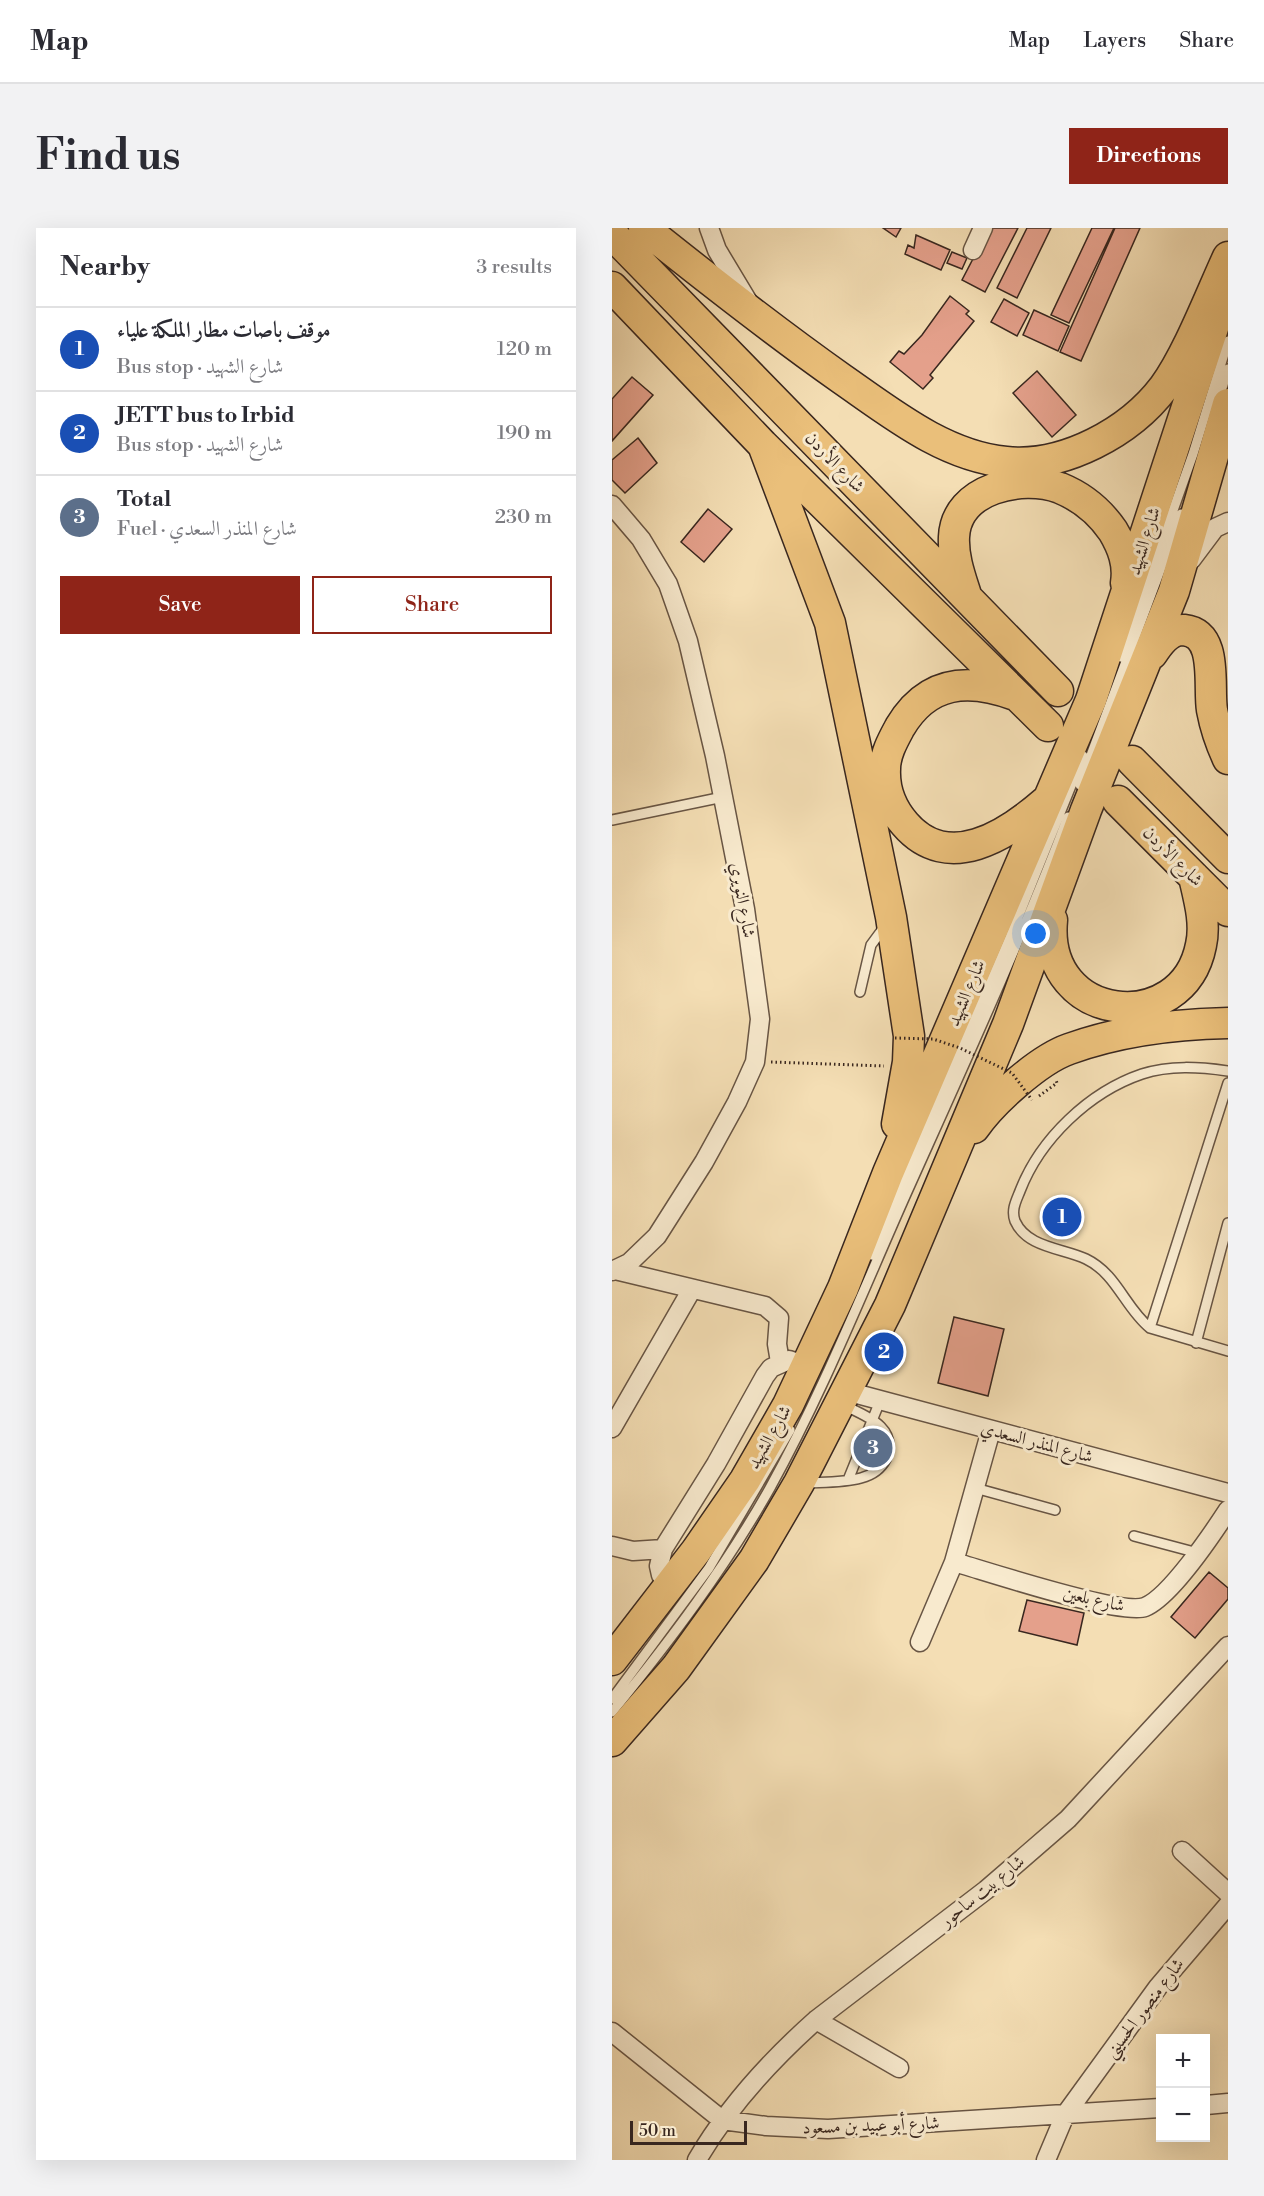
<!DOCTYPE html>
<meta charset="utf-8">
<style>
:root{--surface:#fff;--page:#f2f2f3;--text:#2b2b33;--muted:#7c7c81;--line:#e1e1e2;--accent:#8f2418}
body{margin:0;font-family:"Libre Bodoni",Amiri,serif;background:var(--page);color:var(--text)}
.controls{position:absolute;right:18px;bottom:18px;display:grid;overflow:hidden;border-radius:0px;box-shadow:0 6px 24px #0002}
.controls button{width:54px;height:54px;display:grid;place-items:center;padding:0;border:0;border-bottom:2px solid var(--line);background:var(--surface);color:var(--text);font:30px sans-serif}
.scale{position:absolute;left:18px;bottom:15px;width:117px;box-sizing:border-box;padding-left:6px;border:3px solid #39271f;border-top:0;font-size:16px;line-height:21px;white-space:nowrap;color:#39271f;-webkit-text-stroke:4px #f8eace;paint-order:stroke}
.you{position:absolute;left:424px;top:706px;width:21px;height:21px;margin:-15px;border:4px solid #fff;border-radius:50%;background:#1a73e8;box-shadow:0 0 0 9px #1a73e833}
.badge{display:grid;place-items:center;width:39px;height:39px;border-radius:50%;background:var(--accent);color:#fff;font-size:20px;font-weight:700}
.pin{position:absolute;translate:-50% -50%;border:3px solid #fff;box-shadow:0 2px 6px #0006}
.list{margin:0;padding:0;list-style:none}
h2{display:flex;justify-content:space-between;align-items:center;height:78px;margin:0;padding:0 24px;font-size:26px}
h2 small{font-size:20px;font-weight:400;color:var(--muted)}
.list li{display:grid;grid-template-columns:39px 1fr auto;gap:18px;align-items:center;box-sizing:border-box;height:84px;padding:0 24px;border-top:2px solid var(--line)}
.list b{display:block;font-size:22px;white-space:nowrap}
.list p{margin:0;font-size:20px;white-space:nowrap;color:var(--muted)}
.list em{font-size:20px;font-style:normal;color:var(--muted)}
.actions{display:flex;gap:12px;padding:18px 24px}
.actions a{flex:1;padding:14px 0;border:2px solid var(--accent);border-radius:0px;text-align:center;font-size:21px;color:var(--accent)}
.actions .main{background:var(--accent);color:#fff}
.map{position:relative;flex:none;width:616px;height:1932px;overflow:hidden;border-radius:0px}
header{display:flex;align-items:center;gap:36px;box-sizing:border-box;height:84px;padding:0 30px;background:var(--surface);border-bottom:2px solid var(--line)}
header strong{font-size:28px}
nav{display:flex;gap:33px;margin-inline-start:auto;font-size:21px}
.intro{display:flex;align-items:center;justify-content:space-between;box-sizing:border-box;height:144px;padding:0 36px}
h1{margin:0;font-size:42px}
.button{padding:15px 27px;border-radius:0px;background:var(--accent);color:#fff;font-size:21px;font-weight:700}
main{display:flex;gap:36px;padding:0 36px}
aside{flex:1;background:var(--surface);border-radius:0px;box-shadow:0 6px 24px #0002}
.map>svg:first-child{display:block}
.building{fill:#e4a08b;stroke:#39271f;stroke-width:1.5}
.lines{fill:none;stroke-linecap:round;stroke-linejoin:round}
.service-casing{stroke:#685544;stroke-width:12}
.minor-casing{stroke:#685544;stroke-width:21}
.trunk-casing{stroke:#39271f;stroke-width:33}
.path{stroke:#39271f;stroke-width:3;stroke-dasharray:1.5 3;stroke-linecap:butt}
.service{stroke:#f8eace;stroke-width:9}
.minor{stroke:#f8eace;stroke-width:18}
.trunk{stroke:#eabf7a;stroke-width:30}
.path-bridge{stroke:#39271f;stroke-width:3;stroke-dasharray:1.5 3;stroke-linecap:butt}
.labels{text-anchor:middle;stroke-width:6;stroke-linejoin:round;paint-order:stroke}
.street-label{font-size:18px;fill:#39271f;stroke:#f8eace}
</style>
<header>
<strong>Map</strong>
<nav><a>Map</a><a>Layers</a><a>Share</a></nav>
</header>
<div class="intro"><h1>Find us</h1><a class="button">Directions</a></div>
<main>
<aside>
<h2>Nearby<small>3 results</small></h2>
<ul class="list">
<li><span class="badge" style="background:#1a4fb4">1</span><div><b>موقف باصات مطار الملكة علياء</b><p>Bus stop · شارع الشهيد</p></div><em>120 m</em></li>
<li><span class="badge" style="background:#1a4fb4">2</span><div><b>JETT bus to Irbid</b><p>Bus stop · شارع الشهيد</p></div><em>190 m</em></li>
<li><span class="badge" style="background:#5c6f8a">3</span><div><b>Total</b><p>Fuel · شارع المنذر السعدي</p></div><em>230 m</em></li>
</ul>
<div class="actions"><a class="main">Save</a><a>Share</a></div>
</aside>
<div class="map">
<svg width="616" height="1932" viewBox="0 0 616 1932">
<rect width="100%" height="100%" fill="#f4deb4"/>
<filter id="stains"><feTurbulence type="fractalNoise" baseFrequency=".00333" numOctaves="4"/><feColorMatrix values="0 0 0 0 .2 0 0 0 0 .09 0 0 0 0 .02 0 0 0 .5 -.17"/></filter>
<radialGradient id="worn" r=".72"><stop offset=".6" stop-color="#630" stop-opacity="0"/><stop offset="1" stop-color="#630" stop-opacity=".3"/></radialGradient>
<path class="building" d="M271,0H289L284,9Z
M377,0H406L373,64L350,52Z
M415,0H439L405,70L385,60Z
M480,0H502L457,95L439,87Z
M503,0H528L469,133L448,124Z
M304,7L338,22L329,42L293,26L296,17L302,20Z
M340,24L355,30L350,41L335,35Z
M338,68L357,83L354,86L362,93L318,147L321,150L311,161L278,134L287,123L292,126L310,107Z
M392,71L417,85L405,108L379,94Z
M422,82L457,98L446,123L411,107Z
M425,143L464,187L440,209L401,165Z
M20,149L41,167L0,213V171Z
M26,210L45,235L13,265L0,252V232Z
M96,281L120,301L92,334L69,314Z
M342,1089L392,1101L376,1168L326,1155Z
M264,1204L274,1212L258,1236L247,1228Z
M597,1344L616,1360V1371L583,1410L559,1389Z
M415,1372L472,1385L465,1417L407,1403Z"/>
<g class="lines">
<g class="service-casing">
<path id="service" d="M606,173L616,141
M509,429L581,226L616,113
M468,557L569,286
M0,592L111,569
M248,764L259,717L273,698
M616,843C587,839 558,837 530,846C477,864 428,911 408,963C404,973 399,982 403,993C415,1020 451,1020 474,1031C505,1046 513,1080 538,1100L616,1123
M260,1027L398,709L471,528
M538,1100L616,855
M584,1115L616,995
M236,1252L268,1173
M193,1255C211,1254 231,1255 249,1250C260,1247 269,1241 274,1231C287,1199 254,1188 231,1177
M363,1260L443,1282
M522,1308L586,1325
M0,1471L97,1340L178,1202
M0,1484C58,1413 113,1340 158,1260C210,1166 250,1065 294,966C350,841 407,717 456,589"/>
</g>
<g class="minor-casing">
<path id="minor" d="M97,0L105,22L135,72
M361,22L371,0
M0,277L29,311L56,356L76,413L103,528L133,681L148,791L143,834L125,874L92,934L45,1008L17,1035L0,1043
M579,332L603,300L616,294
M3,1042L153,1078L167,1090L165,1116L168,1134
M234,1163L616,1265
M0,1200L80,1061
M0,1318L21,1323L51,1321
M342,1334C374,1343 509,1388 533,1379C558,1369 601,1305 616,1282
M58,1357L49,1347L47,1338L51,1321L104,1236L153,1148L159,1140L177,1132L195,1138
M308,1414L342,1334L379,1202
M570,1623L616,1665
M204,1792L287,1840
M0,1804L110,1892L154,1898L216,1901L548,1880
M594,1877L616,1875
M85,1932C116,1879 158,1833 204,1792L374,1662L456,1591L616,1418
M434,1932L453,1887L546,1759L616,1677"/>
</g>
<g class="trunk-casing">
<path id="trunk" d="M32,0C97,52 162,103 230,151C279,185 332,228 394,234C452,240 518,204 552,159C576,126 598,68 616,29
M0,6L446,463
M0,59L151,217L436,498
M151,217L218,395L279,689L297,808L296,834L285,896
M354,367C348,348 341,329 342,309C344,260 410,246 448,260C470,269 488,284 501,303C511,320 517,336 514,355
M540,426C547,415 557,401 572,402C607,406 596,457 600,482C603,498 609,516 616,531
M403,467C357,450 316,452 288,499C281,512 273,526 273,541C272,562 280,581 293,596C336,646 395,607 433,574
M520,533L616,630
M506,573L616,683
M440,692C430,796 571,810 589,717C594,695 587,671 582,649
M362,900C380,874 426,832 457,821C507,803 563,796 616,795
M0,1432L84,1323L133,1252L176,1177L231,1060L276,945L479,472L616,54
M0,1513L64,1440L142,1332L187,1255L278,1077L396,796L474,582L562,363L616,176"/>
</g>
<path class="path" d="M159,834L272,838
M427,868L445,855L444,852"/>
<use href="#service" class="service"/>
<use href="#minor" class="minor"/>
<use href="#trunk" class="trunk"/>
<path class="path-bridge" d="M283,810L321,811L348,820L400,845L420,872"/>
</g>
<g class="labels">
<g class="street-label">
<text transform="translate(223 234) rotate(46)" y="6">شارع الأردن</text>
<text transform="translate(532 313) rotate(-72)" y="6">شارع الشهيد</text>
<text transform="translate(561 628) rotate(45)" y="6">شارع الأردن</text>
<text transform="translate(131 672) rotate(80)" y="6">شارع النويري</text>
<text transform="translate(354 765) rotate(-67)" y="6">شارع الشهيد</text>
<text transform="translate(157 1209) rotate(-60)" y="6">شارع الشهيد</text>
<text transform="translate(425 1214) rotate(15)" y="6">شارع المنذر السعدي</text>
<text transform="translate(482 1371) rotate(13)" y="6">شارع بلعين</text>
<text transform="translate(370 1663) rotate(-39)" y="6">شارع بيت ساحور</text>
<text transform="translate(532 1780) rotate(-53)" y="6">شارع منصور الحسيني</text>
<text transform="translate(259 1897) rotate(-2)" y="6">شارع أبو عبيد بن مسعود</text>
</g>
</g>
<rect width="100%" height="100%" filter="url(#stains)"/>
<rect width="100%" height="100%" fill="url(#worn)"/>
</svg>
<div class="controls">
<button>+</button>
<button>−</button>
</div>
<div class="scale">50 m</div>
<div class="you"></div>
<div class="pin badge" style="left:450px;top:989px;background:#1a4fb4">1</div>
<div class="pin badge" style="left:272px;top:1124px;background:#1a4fb4">2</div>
<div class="pin badge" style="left:261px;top:1220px;background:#5c6f8a">3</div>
</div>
</main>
